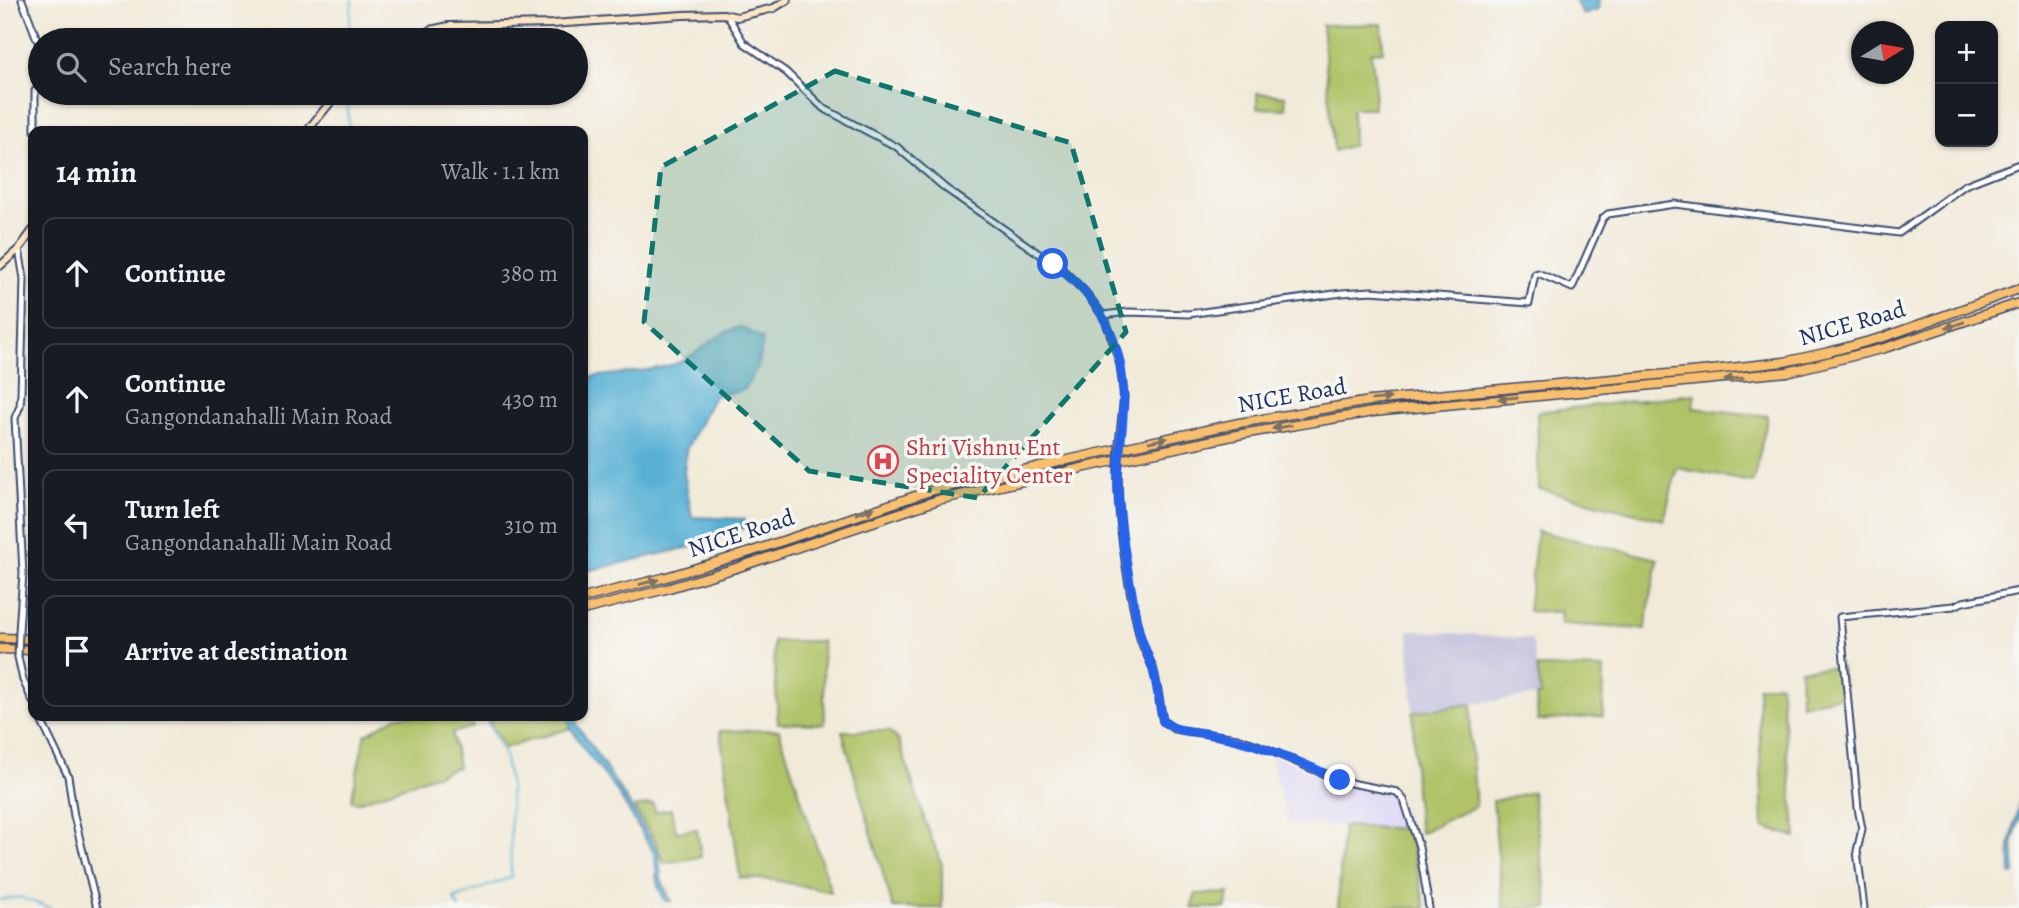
<!DOCTYPE html>
<meta charset="utf-8">
<style>
:root{--surface:#171b24;--page:#242831;--text:#f1f3f6;--muted:#9ea1a6;--line:#363941}
body{margin:0;font-family:Alegreya,serif;background:var(--page);color:var(--text)}
.controls{position:absolute;right:21px;top:21px;display:grid;overflow:hidden;border-radius:14px;box-shadow:0 2px 5px #0004}
.controls button{width:63px;height:63px;display:grid;place-items:center;padding:0;border:0;border-bottom:2px solid var(--line);background:var(--surface);color:var(--text);font:35px sans-serif}
.compass{position:absolute;left:1851px;top:21px;width:63px;height:63px;border-radius:50%;background:var(--surface);box-shadow:0 2px 5px #0004;rotate:79deg}
.stop{position:absolute;width:21px;height:21px;margin:-16px;border:5px solid #2563eb;border-radius:50%;background:#fff}
.stop.end{background:#2563eb;border-color:#fff;box-shadow:0 2px 7px #0008}
.list{margin:0;padding:0;list-style:none}
h2{display:flex;justify-content:space-between;align-items:center;height:91px;margin:0;padding:0 28px;font-size:30px}
h2 small{font-size:23px;font-weight:400;color:var(--muted)}
.list li{display:grid;grid-template-columns:46px 1fr auto;gap:21px;align-items:center;box-sizing:border-box;height:112px;margin:0 14px 14px;padding:0 14px;border:2px solid var(--line);border-radius:14px}
.list b{display:block;font-size:26px;white-space:nowrap}
.list p{margin:0;font-size:23px;white-space:nowrap;color:var(--muted)}
.list em{font-size:23px;font-style:normal;color:var(--muted)}
.icon{flex:none;width:38px;height:38px;fill:none;stroke:currentColor;stroke-width:2;stroke-linecap:round;stroke-linejoin:round}
.map{position:relative;flex:none;width:2019px;height:908px;overflow:hidden}
.search{position:absolute;background:var(--surface);box-shadow:0 2px 5px #0004;left:28px;top:28px;width:560px;height:77px;display:flex;align-items:center;gap:18px;box-sizing:border-box;padding:0 24px;border-radius:38px;color:var(--muted);font-size:26px}
.panel{position:absolute;background:var(--surface);box-shadow:0 2px 5px #0004;left:28px;top:126px;width:560px;height:595px;border-radius:14px}
.map>svg:first-child{display:block}
.built{fill:#ddd5f6}
.industrial{fill:#c2c1dc}
.green{fill:#b0c367;stroke:#667962;stroke-width:2}
.water{fill:#58b1d5;stroke:#3a709a;stroke-width:2}
.lines{fill:none;stroke-linecap:round;stroke-linejoin:round}
.stream{stroke:#58b1d5;stroke-width:2}
.tertiary-casing{stroke:#3b4b70;stroke-width:9}
.secondary-casing{stroke:#3b4b70;stroke-width:10}
.motorway-casing{stroke:#3b4b70;stroke-width:11}
.tertiary{stroke:#fff;stroke-width:5}
.secondary{stroke:#fde5c4;stroke-width:6}
.motorway{stroke:#f9bf6c;stroke-width:8}
.tertiary-bridge-casing{stroke:#3b4b70;stroke-width:9;stroke-linecap:butt}
.tertiary-bridge{stroke:#fff;stroke-width:5}
.oneway{fill:#7f7064}
.route{stroke:#2563eb;stroke-width:9}
.marked{fill:#0f766e;fill-opacity:0.2;stroke:#0f766e;stroke-width:5;stroke-dasharray:14 9;stroke-linejoin:round}
.labels{text-anchor:middle;stroke-width:7;stroke-linejoin:round;paint-order:stroke}
.street-label{font-size:24px;fill:#1b2f5e;stroke:#f6f6f2}
.health-label{font-size:24px;fill:#be3a42;stroke:#f6f6f2;text-anchor:start}
</style>
<div class="map">
<svg width="2019" height="908" viewBox="0 0 2019 908">
<rect width="100%" height="100%" fill="#f6f6f2"/>
<filter id="ink" filterUnits="userSpaceOnUse"><feTurbulence type="fractalNoise" baseFrequency=".0143" numOctaves="2"/><feDisplacementMap in="SourceGraphic" scale="14" xChannelSelector="R" yChannelSelector="G"/><feConvolveMatrix kernelMatrix="1 2 1 2 8 2 1 2 1" color-interpolation-filters="sRGB"/></filter>
<filter id="wash" filterUnits="userSpaceOnUse"><feTurbulence type="fractalNoise" baseFrequency=".00686" numOctaves="4" result="noise"/><feDisplacementMap in="SourceGraphic" scale="28" xChannelSelector="R" yChannelSelector="G"/><feGaussianBlur stdDeviation="1.57" result="paint"/><feColorMatrix in="noise" values="0 0 0 0 0 0 0 0 0 0 0 0 0 0 0 0 0 1.4 0 .05"/><feComposite in="paint" operator="in"/></filter>
<g filter="url(#wash)">
<rect width="100%" height="100%" fill="#f1ead8"/>
<path class="built" d="M1270,754L1342,786L1392,794L1398,799L1409,829L1288,823Z"/>
<path class="industrial" d="M1408,630L1532,639L1541,695L1413,712Z"/>
<path class="green" d="M1382,24L1383,51L1371,52L1375,82L1374,108H1352L1353,145L1334,151L1322,25Z
M1257,93L1285,96L1286,109L1257,108Z
M1695,394L1693,408L1768,416L1753,482L1677,468L1664,520L1539,489L1537,412Z
M1537,531L1658,559L1645,629L1560,624L1561,612L1528,611Z
M773,641H822L825,724L778,723Z
M1537,667L1604,669L1603,716L1538,721L1536,696L1541,695Z
M1841,667L1844,696L1801,704L1800,669Z
M1780,684L1796,837L1763,827L1758,687Z
M1472,704L1470,736L1476,806L1420,833L1415,793L1413,712Z
M397,716H467L473,727L452,733L458,767L358,802L351,801L365,735Z
M487,716H567L571,728L504,748Z
M779,730L831,892L774,880L740,878L720,731Z
M842,731H889L899,741L925,821L942,865V908H893Z
M1532,792L1548,908H1503L1493,801Z
M653,804L655,812L671,809L676,832L697,829L701,857L664,863L655,841L634,807Z
M1343,826L1409,829L1425,908H1338Z
M1229,893L1225,908H1191L1196,894Z"/>
<path class="water" d="M1575,0H1600L1598,10L1583,15Z
M741,327L763,339L759,365L744,390L714,396L686,450L684,473L692,517L744,519L745,527L699,545L583,572V378C610,374 649,372 675,364C699,355 715,332 741,327Z
M567,716H574L578,726L623,794L659,853L661,879L671,901H665L657,883L655,855L616,790L586,752L571,728Z
M2019,801V819L2013,841L2015,874H2011L2010,846Z"/>
<g class="lines">
<path class="stream" d="M348,40L352,0
M347,93L349,131
M0,900L19,897L51,908
M459,908L454,899L511,877L510,786L504,754L484,716"/>
</g>
</g>
<g filter="url(#ink)">
<g class="lines">
<g class="tertiary-casing">
<path id="tertiary" d="M22,0L40,47
M727,15L744,43L786,72L823,108L897,147L945,188L1064,271L1085,292L1105,318L1120,364L1124,396L1119,444
M35,131V91L40,86
M19,249L24,279L21,394L20,406L15,418L23,573L19,632
M1103,315L1129,312L1188,314L1342,293L1371,291L1529,303L1535,274L1538,273L1572,288L1603,218L1608,214L1675,204L1899,233L1965,185L2019,164
M1118,468C1117,521 1128,586 1140,638C1143,649 1149,658 1153,668C1158,685 1159,703 1163,721L1174,729L1237,738L1260,746L1340,781L1397,792L1404,800L1419,847L1429,908
M18,657L23,680L33,702
M39,716L68,776L74,816L97,908
M1864,908L1857,851L1862,829L1858,808L1840,617L1954,606L1963,602L2019,591"/>
</g>
<g class="secondary-casing">
<path id="secondary" d="M419,40L430,30L449,26L552,24L683,15L724,14L737,17L774,8L787,0
M307,131L338,93
M0,266L19,249L33,230"/>
</g>
<g class="motorway-casing">
<path id="motorway" d="M583,598L663,578L750,552L933,490L1099,453L1239,423L1370,401L1712,370L1784,362L1829,352L1884,337L2019,289
M583,610L666,589L736,568L938,500L1100,464L1242,434L1373,412L1787,372L1885,348L2019,303
M0,638L33,639
M0,649L33,650"/>
</g>
<use href="#tertiary" class="tertiary"/>
<use href="#secondary" class="secondary"/>
<use href="#motorway" class="motorway"/>
<g class="tertiary-bridge-casing">
<path id="tertiary-bridge" d="M1118,468L1119,444
M18,657L19,632"/>
</g>
<use href="#tertiary-bridge" class="tertiary-bridge"/>
</g>
<defs><path id="oneway-solid" d="M-6-.8H1V-3.2L6.5 0L1 3.2V.8H-6Z" transform="scale(1.75)"/></defs>
<g class="oneway">
<use href="#oneway-solid" transform="translate(1955 325) rotate(161)"/>
<use href="#oneway-solid" transform="translate(1734 379) rotate(174)"/>
<use href="#oneway-solid" transform="translate(1508 398) rotate(175)"/>
<use href="#oneway-solid" transform="translate(1381 399) rotate(-6)"/>
<use href="#oneway-solid" transform="translate(1282 427) rotate(170)"/>
<use href="#oneway-solid" transform="translate(1158 440) rotate(-12)"/>
<use href="#oneway-solid" transform="translate(865 511) rotate(-19)"/>
<use href="#oneway-solid" transform="translate(649 582) rotate(-15)"/>
</g>
</g>
<g class="lines" filter="url(#ink)">
<path class="route" d="M1053,264C1105,300 1127,352 1123,415C1122,440 1117,464 1118,489C1120,535 1130,581 1138,626C1141,642 1149,655 1153,670C1158,687 1159,704 1163,721C1175,732 1192,731 1208,734C1256,741 1297,761 1340,780"/>
</g>
<path class="marked" d="M835,71L1071,143L1126,332L978,498L809,471L644,322L661,167Z"/>
<defs>
<g id="hospital-ring" transform="scale(1.575)"><circle r="9.5" fill="#f6f6f2" stroke="#e0444e" stroke-width="1.5"/><path d="M-5-5h3v3.5h4V-5h3V5h-3V1.5h-4V5h-3Z" fill="#e0444e"/></g>
</defs>
<g fill-rule="evenodd">
<use href="#hospital-ring" x="883" y="461"/>
</g>
<g class="labels">
<g class="street-label">
<text transform="translate(1852 323) rotate(-16)" y="8">NICE Road</text>
<text transform="translate(1292 395) rotate(-10)" y="8">NICE Road</text>
<text transform="translate(741 533) rotate(-18)" y="8">NICE Road</text>
</g>
<g class="health-label">
<text x="906" y="455">Shri Vishnu Ent<tspan x="906" dy="28">Speciality Center</tspan></text>
</g>
</g>
</svg>
<div class="controls">
<button>+</button>
<button>−</button>
</div>
<svg class="compass" viewBox="-18 -18 36 36"><path d="M0-13l5 13h-10z" fill="#e53935"/><path d="M0 13l5-13h-10z" fill="#9ea1a6"/></svg>
<div class="stop" style="left:1053px;top:264px"></div>
<div class="stop end" style="left:1340px;top:780px"></div>
<div class="search"><svg class="icon" aria-label="search" viewBox="0 0 24 24"><circle cx="10" cy="10" r="6"/><path d="M15 15l6 6"/></svg>Search here</div>
<section class="panel">
<h2>14 min<small>Walk · 1.1 km</small></h2>
<ul class="list">
<li><svg class="icon" aria-label="ahead" viewBox="0 0 24 24"><path d="M12 20V5M6 11l6-6 6 6"/></svg><div><b>Continue</b></div><em>380 m</em></li>
<li><svg class="icon" aria-label="ahead" viewBox="0 0 24 24"><path d="M12 20V5M6 11l6-6 6 6"/></svg><div><b>Continue</b><p>Gangondanahalli Main Road</p></div><em>430 m</em></li>
<li><svg class="icon" aria-label="left" viewBox="0 0 24 24"><path d="M17 20v-9H6M10 6l-5 5 5 5"/></svg><div><b>Turn left</b><p>Gangondanahalli Main Road</p></div><em>310 m</em></li>
<li><svg class="icon" aria-label="arrive" viewBox="0 0 24 24"><path d="M6 21V4h12l-3 4 3 4H6"/></svg><div><b>Arrive at destination</b></div></li>
</ul>
</section>
</div>
